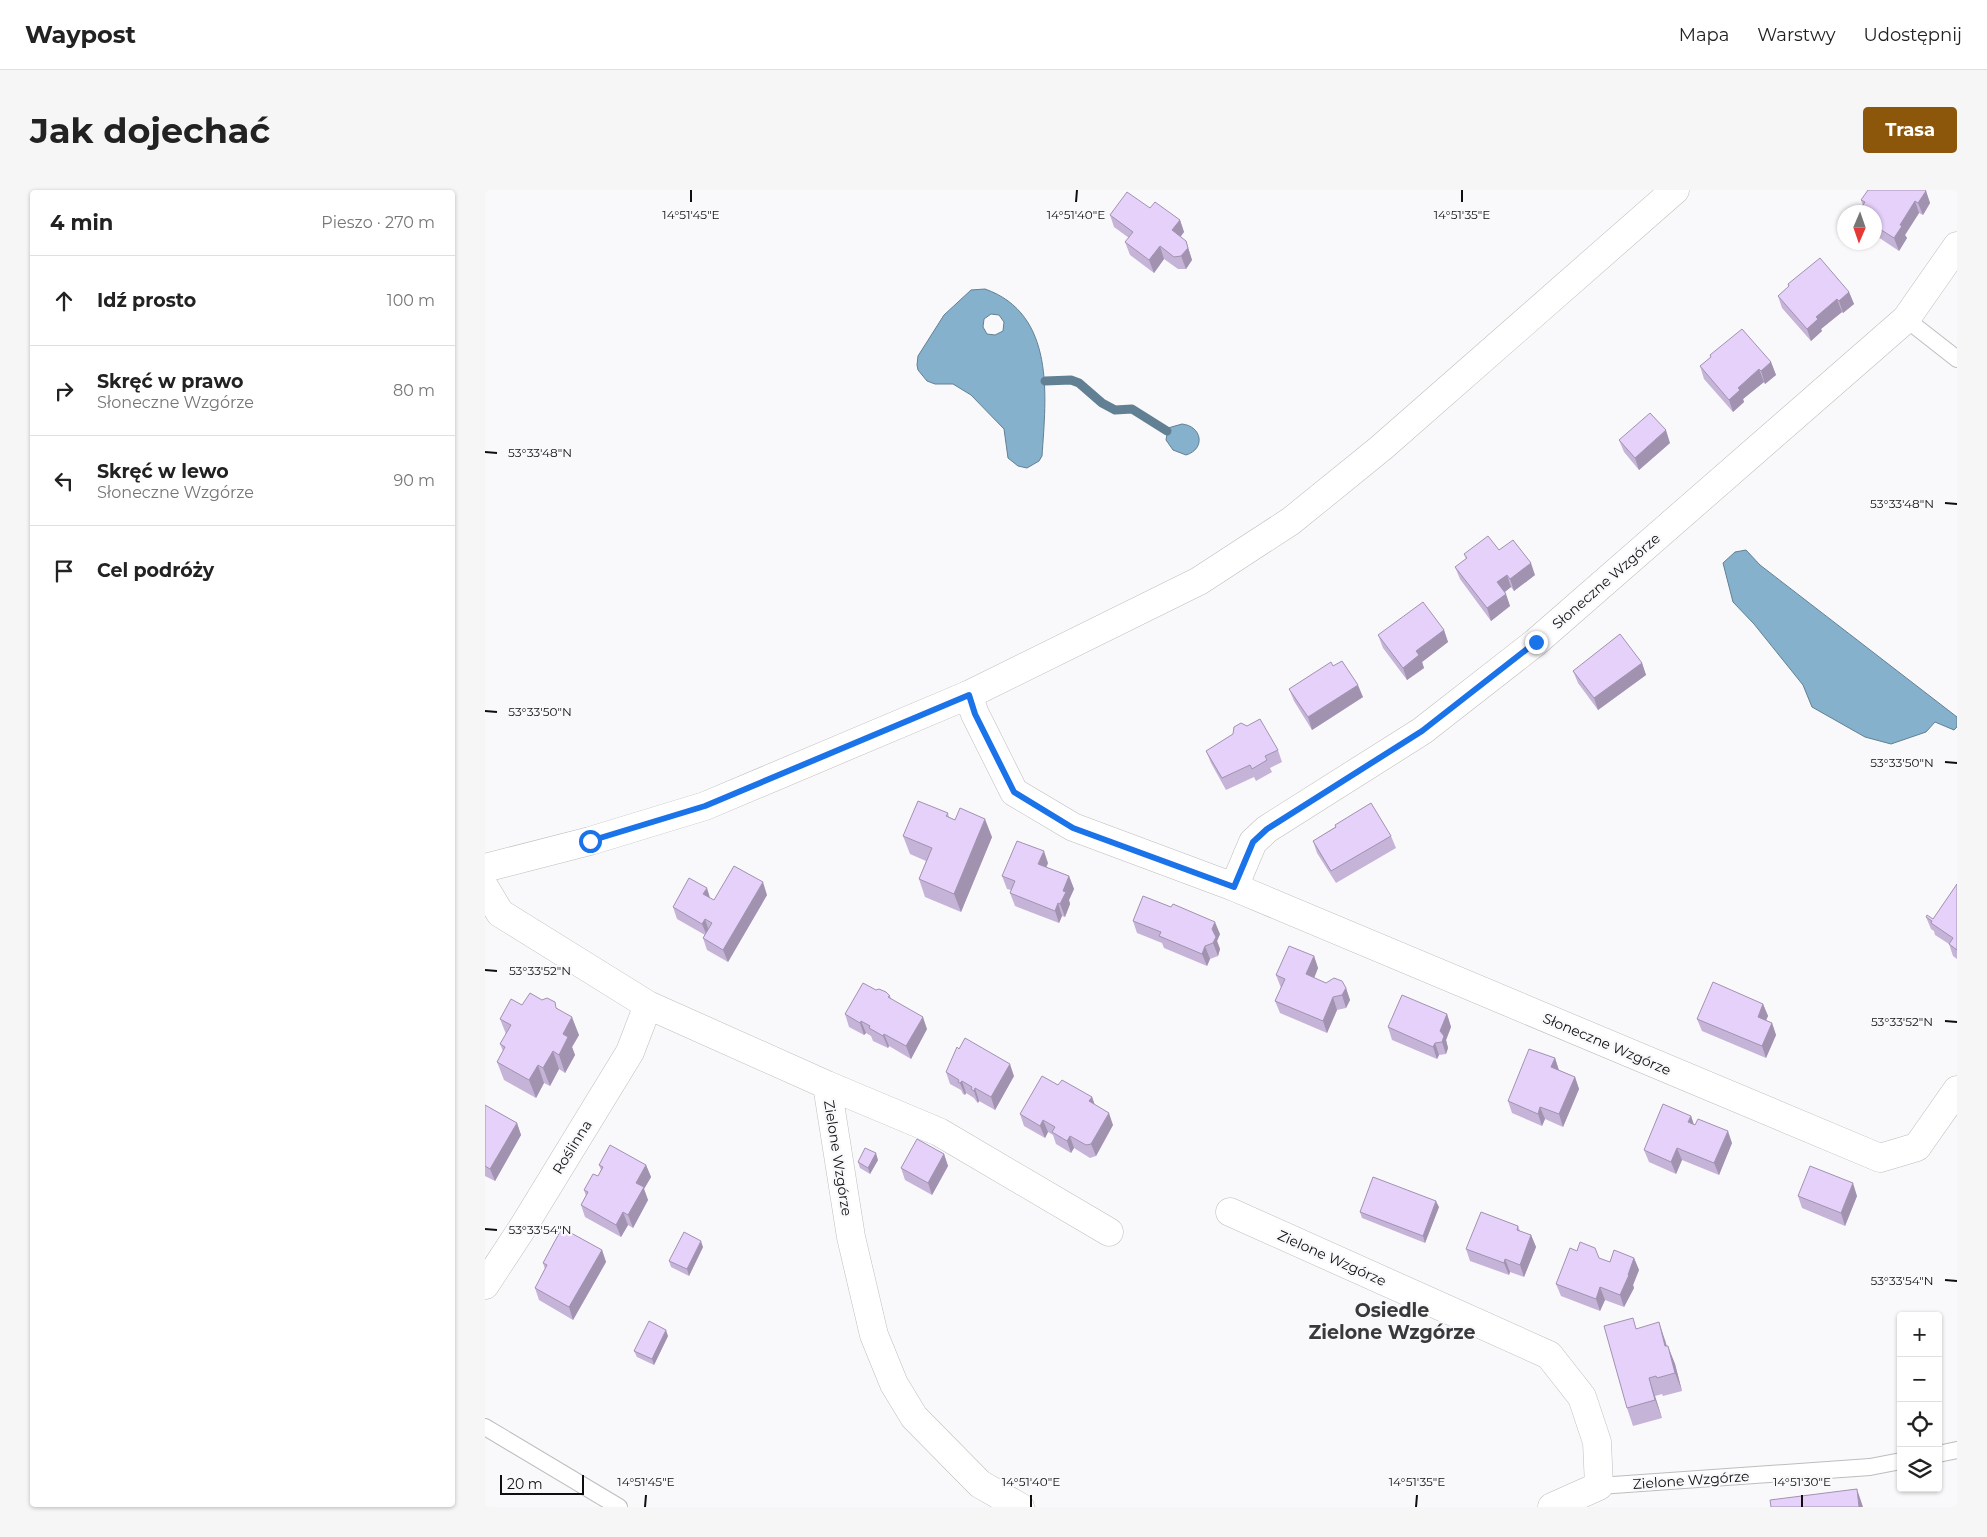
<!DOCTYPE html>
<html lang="pl">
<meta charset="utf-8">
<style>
:root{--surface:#fff;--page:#f6f6f6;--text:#222;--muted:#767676;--line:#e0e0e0;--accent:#8d570b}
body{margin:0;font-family:Montserrat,sans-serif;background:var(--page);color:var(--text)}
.controls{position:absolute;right:15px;bottom:15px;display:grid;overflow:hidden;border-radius:5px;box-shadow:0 1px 4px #0004}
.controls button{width:45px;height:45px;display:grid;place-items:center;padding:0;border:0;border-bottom:1px solid var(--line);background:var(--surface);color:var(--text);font:25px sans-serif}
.compass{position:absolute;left:1352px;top:15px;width:45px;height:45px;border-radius:50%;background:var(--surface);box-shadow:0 1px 4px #0004;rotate:182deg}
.scale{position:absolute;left:15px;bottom:12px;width:84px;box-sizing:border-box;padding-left:5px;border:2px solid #0f0f10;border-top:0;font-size:14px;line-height:18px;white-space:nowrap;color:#0f0f10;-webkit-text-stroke:4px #f9f9fb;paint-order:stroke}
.stop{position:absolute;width:15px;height:15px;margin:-11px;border:4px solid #1a73e8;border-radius:50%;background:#fff}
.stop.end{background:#1a73e8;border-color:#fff;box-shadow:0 1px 5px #0008}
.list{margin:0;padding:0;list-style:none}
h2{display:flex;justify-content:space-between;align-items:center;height:65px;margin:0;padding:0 20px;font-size:21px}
h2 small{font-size:16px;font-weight:400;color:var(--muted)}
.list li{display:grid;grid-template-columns:32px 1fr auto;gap:15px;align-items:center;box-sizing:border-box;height:90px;padding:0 20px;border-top:1px solid var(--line)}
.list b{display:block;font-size:19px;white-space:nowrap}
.list p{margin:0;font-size:16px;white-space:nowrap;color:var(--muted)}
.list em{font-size:16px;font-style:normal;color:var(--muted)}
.icon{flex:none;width:28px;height:28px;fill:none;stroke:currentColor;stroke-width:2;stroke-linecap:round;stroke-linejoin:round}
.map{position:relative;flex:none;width:1472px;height:1317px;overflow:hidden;border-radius:5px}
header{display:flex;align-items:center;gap:30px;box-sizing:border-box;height:70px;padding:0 25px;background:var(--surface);border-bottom:1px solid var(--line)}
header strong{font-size:24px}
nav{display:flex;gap:28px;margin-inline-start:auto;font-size:18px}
.intro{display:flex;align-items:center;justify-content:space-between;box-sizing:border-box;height:120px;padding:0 30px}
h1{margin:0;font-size:35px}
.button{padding:12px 22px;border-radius:5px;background:var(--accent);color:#fff;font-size:18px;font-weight:700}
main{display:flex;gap:30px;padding:0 30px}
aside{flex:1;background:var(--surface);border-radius:5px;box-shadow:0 1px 4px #0004}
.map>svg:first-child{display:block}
.water{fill:#85b1cc;stroke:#628094;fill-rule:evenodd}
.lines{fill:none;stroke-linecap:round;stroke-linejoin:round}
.stream{stroke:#628094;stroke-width:9}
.lane-casing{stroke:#bdbdbe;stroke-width:18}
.street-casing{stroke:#bdbdbe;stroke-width:29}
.secondary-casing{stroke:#bdbdbe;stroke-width:29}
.lane{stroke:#fff;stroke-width:16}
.street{stroke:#fff;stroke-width:28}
.secondary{stroke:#fff;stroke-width:28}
.wall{fill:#c6b4d8}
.shaded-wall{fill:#a192b0}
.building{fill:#e6d1fb;stroke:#a192b0}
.route{stroke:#1a73e8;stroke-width:6}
.ticks{fill:none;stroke:#0f0f10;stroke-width:2}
.labels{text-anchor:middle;stroke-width:4.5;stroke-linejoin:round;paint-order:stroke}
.street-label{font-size:14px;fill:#0f0f10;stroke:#f9f9fb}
.district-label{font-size:19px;font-weight:bold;fill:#39393a;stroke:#f9f9fb}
.ticks-label{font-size:12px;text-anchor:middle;fill:#0f0f10;stroke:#f9f9fb;stroke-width:4.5;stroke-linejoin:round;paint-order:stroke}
</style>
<header>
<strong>Waypost</strong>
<nav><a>Mapa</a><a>Warstwy</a><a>Udostępnij</a></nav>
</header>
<div class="intro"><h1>Jak dojechać</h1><a class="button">Trasa</a></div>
<main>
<aside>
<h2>4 min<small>Pieszo · 270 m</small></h2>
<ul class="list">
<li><svg class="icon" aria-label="ahead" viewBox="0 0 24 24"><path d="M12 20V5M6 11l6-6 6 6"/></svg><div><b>Idź prosto</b></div><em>100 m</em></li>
<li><svg class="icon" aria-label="right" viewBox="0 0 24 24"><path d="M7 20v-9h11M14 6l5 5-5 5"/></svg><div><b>Skręć w prawo</b><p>Słoneczne Wzgórze</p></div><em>80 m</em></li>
<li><svg class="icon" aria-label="left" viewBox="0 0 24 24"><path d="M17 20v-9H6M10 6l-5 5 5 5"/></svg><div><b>Skręć w lewo</b><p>Słoneczne Wzgórze</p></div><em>90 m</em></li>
<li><svg class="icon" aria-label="arrive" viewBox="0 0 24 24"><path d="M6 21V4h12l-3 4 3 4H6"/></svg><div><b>Cel podróży</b></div></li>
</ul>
</aside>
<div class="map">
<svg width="1472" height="1317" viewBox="0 0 1472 1317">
<rect width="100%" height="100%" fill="#f9f9fb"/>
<path class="water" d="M500,99C571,124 561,207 557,266L554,271L542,278L533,276L523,268L519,239L486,205L468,194H450L442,191L433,180L432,175L433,166L459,125L486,100ZM506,124L514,125L519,132L518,141L510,145L502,144L498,137L499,129Z
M697,234C717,236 721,259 701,265L688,260L681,250L683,238Z
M1261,360L1275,375L1472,527V537L1469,540L1450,532L1441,542L1406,554L1380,547L1327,517L1318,495L1269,434L1248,412L1238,373L1250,362Z"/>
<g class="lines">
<path class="stream" d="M560,191L586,190L594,193L617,213L630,220L647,219L682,241"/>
<g class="lane-casing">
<path id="lane" d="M1421,129L1472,169
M0,1237L134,1317
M1453,1264L1472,1260
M1114,1296L1385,1277L1416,1271"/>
</g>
<g class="street-casing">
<path id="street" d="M483,505L490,524L529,602L588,637L749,697L1395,968L1432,957L1472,900
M749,697L768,652L782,639L937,541L1051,452L1421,129L1472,56
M0,698L15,723L163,815L342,895L454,942L624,1042
M342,895L366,1047L389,1145L409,1194L429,1227L495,1294L535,1317
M745,1022L1064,1165L1097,1207L1112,1252L1114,1296L1067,1317
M0,1095L38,1037L145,862L163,815"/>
</g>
<g class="secondary-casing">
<path id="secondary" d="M0,678L105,651L220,616L483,505L714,391L806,331L896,258L1190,0"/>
</g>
<use href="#lane" class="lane"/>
<use href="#street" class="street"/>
<use href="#secondary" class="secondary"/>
</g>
<path class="wall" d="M1441,1L1445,13L1438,25L1434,23L1420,45L1422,48L1414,61L1390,45V22L1378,15L1376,10Z
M665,18L695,30L699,42L695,47L701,51L707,70L701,79H693L679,69L669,83L645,65L640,52L644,48L629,37L625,25Z
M1303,94L1364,102L1369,114L1358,123L1357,122L1336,139L1337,141L1326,151L1297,118L1293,106L1304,97Z
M1225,165L1286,172L1291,185L1280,194L1279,192L1258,209L1259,212L1248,222L1219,189L1215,176L1226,167Z
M1134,250L1185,253L1154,280L1139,262Z
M1014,360L1050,385L1029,401L1026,397L1020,402L1025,416L1006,431L975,389L970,377L981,369L979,364Z
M959,440L963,452L937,472L939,478L922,490L898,458L893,445Z
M1157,473L1161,485L1113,520L1093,493L1088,481Z
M848,476L878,507L827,540L809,511L804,499Z
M762,536L793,560L797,572L785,578L787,582L771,591L769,587L741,600L726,573L721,561Z
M463,623L464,627L507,647L476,722L440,707L434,689L441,671L425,664L418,646Z
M850,635L906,646L911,658L851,693L832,663L828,651L850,637Z
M563,673L561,677L584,686L589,699L584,710L585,714L580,727L577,726L574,733L530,716L525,703L526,700L522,699L517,686Z
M1472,694V769L1468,766L1464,754L1450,745L1449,741L1446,739L1441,727L1448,729Z
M282,705L243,772L222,760L218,748L220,745L192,729L188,717L226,709L229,710Z
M648,731L735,744L732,751L735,759L733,766L725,769L722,776L679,758L677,753L652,743Z
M829,766L833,778L829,788L841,793L861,798L865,810L861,818L852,820L842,843L795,823L790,811L796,798L791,785Z
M391,800L405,806L406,809L442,839L426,869L404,856L403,858L388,851L386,846L381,843L379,845L364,837L360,824Z
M1278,814L1283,826L1281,830L1287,833L1291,845L1281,868L1217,841L1212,829Z
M37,815L72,818L94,845L87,857L90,865L80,883L74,879L65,896L59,893L51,908L19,890L12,872L18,861L15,854L21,844L15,829Z
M962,824L966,837L961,850L963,858L961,864L954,865L952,869L907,850L903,837Z
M1070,868L1074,880L1090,887L1094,899L1078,937L1060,929L1057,936L1027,923L1023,911Z
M461,882L529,886L510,920L494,911L493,913L491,911L489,908L481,903L480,905L478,904L476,900L465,894Z
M573,895L607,907L610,915L628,935L611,966L605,968L589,958L586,963L571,954L568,945L563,942L560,948L539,936L535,924Z
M0,915L32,933L36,945L10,991L0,986Z
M1206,926L1209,935L1247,953L1234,985L1197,970L1191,984L1164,972L1159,960Z
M459,964L463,976L447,1005L420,990L416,978Z
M393,970L385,984L375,978L373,972Z
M114,975H161L166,987L159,999L163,1010L148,1038L143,1035L136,1047L100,1027L96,1015L101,1006L99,1000L113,986L116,980Z
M1313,1006H1372L1360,1036L1317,1018Z
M954,1017L940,1053L877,1028L875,1022Z
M1033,1036L1035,1041L1046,1045L1051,1057L1039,1087L1025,1082L1024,1085L985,1071L981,1059Z
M218,1057L204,1086L186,1077L184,1071Z
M117,1060L121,1072L88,1130L54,1110L50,1098L60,1079L58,1073Z
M1092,1061L1125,1072L1149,1068L1154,1080L1148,1095L1149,1098L1139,1117L1120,1110L1115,1121L1076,1106L1071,1094Z
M1151,1139L1180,1150L1182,1156L1190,1174L1197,1201L1178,1206L1177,1204L1170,1206L1177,1228L1148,1236L1142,1218Z
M183,1146L169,1175L152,1167L149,1161Z"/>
<path class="shaded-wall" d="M1441,1L1445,13L1438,25L1433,13Z
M1430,11L1434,23L1420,45L1422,48L1414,61L1409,48L1415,35Z
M695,30L699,42L691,53L687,40Z
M701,51L707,70L701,79L696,66Z
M675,56L679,69L669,83L664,70Z
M1364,102L1369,114L1358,123L1354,111Z
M1352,109L1357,122L1336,139L1337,141L1326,151L1322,139L1331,127Z
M1286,172L1291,185L1280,194L1276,181Z
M1274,179L1279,192L1258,209L1259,212L1248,222L1244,210L1253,198Z
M1181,240L1185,253L1154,280L1150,268Z
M1046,373L1050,385L1029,401L1025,389Z
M1022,385L1026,397L1017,404L1012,392Z
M1021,404L1025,416L1006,431L1002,418Z
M959,440L963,452L937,472L939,478L922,490L918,478L931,461Z
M1157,473L1161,485L1113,520L1109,508Z
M873,495L878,507L827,540L823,527Z
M500,629L507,647L476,722L469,704Z
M559,661L563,673L558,686L553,674Z
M584,686L589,699L584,710L585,714L580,727L575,714L578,701Z
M278,692L282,705L243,772L238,760Z
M222,698L226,711L218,704Z
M573,713L577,726L574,733L570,721Z
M220,729L224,741L222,746L217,734Z
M730,732L735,744L732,751L735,759L733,766L728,753L727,739Z
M720,756L725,769L722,776L717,764Z
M829,766L833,778L826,796L821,784Z
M861,798L865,810L861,818L857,805Z
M848,807L852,820L842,843L838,831Z
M1278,814L1283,826L1277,839L1273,827Z
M962,824L966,837L961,850L963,858L961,864L957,852L955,841Z
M87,827L94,845L87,857L90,865L80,883L74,865L78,844Z
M438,827L442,839L426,869L421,856Z
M376,831L381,843L379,845L375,833Z
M1287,833L1291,845L1281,868L1277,856Z
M399,844L404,856L403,858L398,846Z
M950,853L954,865L952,869L948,857Z
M68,861L74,879L65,896L58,878Z
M1070,868L1074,881L1066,877Z
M525,874L529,886L510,920L506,907Z
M53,875L59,893L51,908L44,890Z
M1090,887L1094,899L1078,937L1074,924Z
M477,891L481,903L480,905L475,893Z
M490,898L494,911L493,913L489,901Z
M607,907L611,919L604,911Z
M1055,917L1060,929L1057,936L1053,924Z
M624,923L628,935L611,966L606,954Z
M1206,926L1210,938L1203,932Z
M558,930L563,942L560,948L555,936Z
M32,933L36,945L10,991L5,979Z
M1243,941L1247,953L1234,985L1229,973Z
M585,946L589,958L586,963L582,951Z
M1192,958L1197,970L1191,984L1186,972Z
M391,963L393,970L385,984L383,978Z
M459,964L463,976L447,1005L443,993Z
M161,975L166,987L159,999L163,1010L148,1038L143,1025L151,993Z
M1368,993L1372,1006L1360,1036L1356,1023Z
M951,1011L954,1017L940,1053L938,1046Z
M138,1022L143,1035L136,1047L131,1035Z
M1046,1045L1051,1057L1039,1087L1035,1075Z
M216,1051L218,1057L204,1086L202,1079Z
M117,1060L121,1072L88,1130L84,1117Z
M1149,1068L1154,1080L1148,1095L1149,1098L1139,1117L1135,1105Z
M1020,1069L1025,1082L1024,1085L1019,1073Z
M1115,1097L1120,1110L1115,1121L1111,1109Z
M1174,1132L1180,1150L1186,1174L1180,1156Z
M181,1140L183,1146L169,1175L167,1169Z
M1183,1156L1190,1174L1197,1201L1190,1183Z
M1164,1188L1170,1206L1177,1228L1170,1210Z
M1372,1299L1378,1317H1374Z"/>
<path class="building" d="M1383,0H1440L1441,1L1433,13L1430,11L1415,35L1417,36L1409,48L1390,36V22H1373L1380,12L1376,10Z
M642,2L665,18L670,12L695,30L687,40L701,51L703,58L696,66L689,67L675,56L664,70L640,52L648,42L625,25Z
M1335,68L1364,102L1354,111L1352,109L1331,127L1333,129L1322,139L1293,106L1304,96L1303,94Z
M1257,139L1286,172L1276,181L1274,179L1253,198L1255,200L1244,210L1215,176L1226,167L1225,165Z
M1165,223L1181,240L1150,268L1134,250Z
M1003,346L1014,360L1028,350L1046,373L1025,389L1022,385L1012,392L1021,404L1002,418L970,377L982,368L979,364Z
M938,412L959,440L931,461L934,465L918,478L893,445Z
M1135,444L1157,473L1109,508L1088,481Z
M857,471L873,495L823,527L804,499L846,472L848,476Z
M775,529L793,560L780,566L782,570L767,579L765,575L737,588L721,561L748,544L749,537L756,533L762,536Z
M433,611L463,623L461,626L470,630L475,618L500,629L469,704L434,689L447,658L418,646Z
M886,613L906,646L846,681L828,651L851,637L850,635Z
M532,651L559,661L553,674L584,686L578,701L581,702L575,714L573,713L570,721L525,703L530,691L517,686Z
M249,676L278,692L238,760L218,748L227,733L220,729L217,734L188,717L204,688L222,698L218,704L229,710Z
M1472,694V760L1464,754L1468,748L1446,733L1447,731L1441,727L1442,725L1448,729Z
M658,706L686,717L688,714L730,732L727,739L731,747L728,753L720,756L717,764L674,746L676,742L648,731Z
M804,756L829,766L821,784L841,793L849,788L857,791L861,798L857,805L848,807L838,831L790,811L800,789L791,785Z
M1228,792L1278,814L1273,827L1287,833L1277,856L1212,829Z
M378,793L391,800L394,799L401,802L405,806L403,807L438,827L421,856L399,844L398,846L384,838L385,836L376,831L375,833L360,824Z
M45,803L57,810L62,808L70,812L71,818L87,827L78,844L83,847L74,865L68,861L58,878L53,875L44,890L12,872L20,857L15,854L26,835L15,829L26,809L37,815Z
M917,805L962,824L955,841L959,846L957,852L950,853L948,857L903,837Z
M480,848L525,874L506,907L490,898L489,901L486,899L487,897L477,891L475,893L473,892L474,890L461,882L472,857L474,859Z
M1044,859L1070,868L1066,877L1090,887L1074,924L1055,917L1053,924L1023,911Z
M557,886L573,895L577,890L607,907L604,911L624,923L606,954L601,955L585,946L582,951L567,942L570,937L558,930L555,936L535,924Z
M1178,914L1206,926L1203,932L1210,935L1213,929L1243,941L1229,973L1192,958L1186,972L1159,960Z
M0,915L32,933L5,979L0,976Z
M432,949L459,964L443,993L416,978Z
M125,955L161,975L151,993L159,997L143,1025L138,1022L131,1035L96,1015L103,1002L99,1000L108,984L113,986L118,977L114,975Z
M380,958L391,963L383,978L373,972Z
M1325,976L1368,993L1356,1023L1313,1006Z
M888,987L951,1011L938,1046L875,1022Z
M996,1022L1033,1036L1032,1040L1046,1045L1035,1075L1020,1069L1019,1073L981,1059Z
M77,1038L117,1060L84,1117L50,1098L62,1075L58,1073Z
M199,1042L216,1051L202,1079L184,1071Z
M1095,1052L1110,1058L1114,1068L1125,1072L1129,1060L1149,1068L1143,1085H1144L1135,1105L1115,1097L1111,1109L1071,1094L1085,1058L1092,1061Z
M1148,1128L1151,1139L1174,1132L1180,1156H1183L1190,1183L1172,1188L1171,1186L1164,1188L1170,1210L1142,1218L1119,1136Z
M164,1131L181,1140L167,1169L149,1161Z
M1372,1299L1374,1317H1286L1285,1310Z"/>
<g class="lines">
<path class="route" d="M105,651L220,616L484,505L490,524L529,602L588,638L749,697L768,652L782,639L937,541L1051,452"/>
</g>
<path class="ticks" d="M206,12V0M591,12L592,0M977,12V0M0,262L12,263M1460,313L1472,314M0,521L12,522M1460,572L1472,573M0,780L12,781M1460,831L1472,832M0,1039L12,1040M1460,1090L1472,1091M160,1317L161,1305M546,1317V1305M931,1317L932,1305M1317,1317V1305"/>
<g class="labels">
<g class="street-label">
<text transform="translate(1121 391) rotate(-41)" y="5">Słoneczne Wzgórze</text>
<text transform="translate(1122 854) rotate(23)" y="5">Słoneczne Wzgórze</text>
<text transform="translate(87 957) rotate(-58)" y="5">Roślinna</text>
<text transform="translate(353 968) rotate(81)" y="5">Zielone Wzgórze</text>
<text transform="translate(847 1068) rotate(24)" y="5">Zielone Wzgórze</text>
<text transform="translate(1206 1290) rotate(-4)" y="5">Zielone Wzgórze</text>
</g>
<g class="district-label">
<text x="907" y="1127">Osiedle<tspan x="907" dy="22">Zielone Wzgórze</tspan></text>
</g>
</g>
<g class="ticks-label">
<text x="206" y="29">14°51'45"E</text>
<text x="591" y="29">14°51'40"E</text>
<text x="977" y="29">14°51'35"E</text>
<text x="55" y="267">53°33'48"N</text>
<text x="1417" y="318">53°33'48"N</text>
<text x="55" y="526">53°33'50"N</text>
<text x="1417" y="577">53°33'50"N</text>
<text x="55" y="785">53°33'52"N</text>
<text x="1417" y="836">53°33'52"N</text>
<text x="55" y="1044">53°33'54"N</text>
<text x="1417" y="1095">53°33'54"N</text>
<text x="161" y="1296">14°51'45"E</text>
<text x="546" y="1296">14°51'40"E</text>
<text x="932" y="1296">14°51'35"E</text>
<text x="1317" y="1296">14°51'30"E</text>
</g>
</svg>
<div class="controls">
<button>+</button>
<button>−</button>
<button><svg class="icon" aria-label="locate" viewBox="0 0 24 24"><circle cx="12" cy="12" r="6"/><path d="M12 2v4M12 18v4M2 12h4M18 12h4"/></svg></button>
<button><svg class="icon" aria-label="layers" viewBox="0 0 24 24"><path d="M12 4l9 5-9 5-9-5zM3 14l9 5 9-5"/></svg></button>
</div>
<svg class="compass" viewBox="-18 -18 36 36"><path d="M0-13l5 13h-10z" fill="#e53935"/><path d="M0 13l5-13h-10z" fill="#767676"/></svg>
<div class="scale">20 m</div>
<div class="stop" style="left:105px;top:651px"></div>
<div class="stop end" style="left:1051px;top:452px"></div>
</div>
</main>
